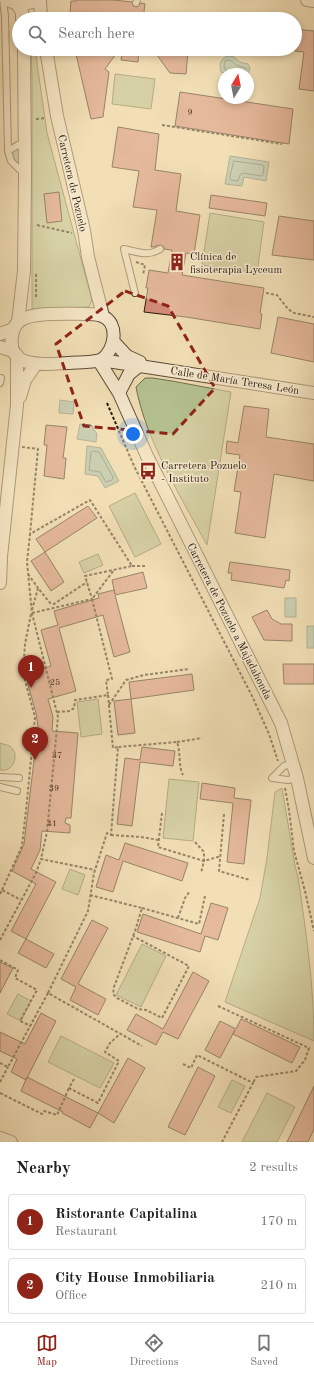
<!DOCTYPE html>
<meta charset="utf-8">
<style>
:root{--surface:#fff;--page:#f2f2f2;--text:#202124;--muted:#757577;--line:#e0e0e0;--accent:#8f2418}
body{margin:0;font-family:"Old Standard TT",serif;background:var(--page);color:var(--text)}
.compass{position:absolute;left:218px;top:68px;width:36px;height:36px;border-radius:50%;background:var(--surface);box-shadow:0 2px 6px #0003;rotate:10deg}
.you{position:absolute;left:133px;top:434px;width:14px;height:14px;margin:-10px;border:3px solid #fff;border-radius:50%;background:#1a73e8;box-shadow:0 0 0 6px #1a73e833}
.badge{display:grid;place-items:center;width:26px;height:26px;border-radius:50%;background:var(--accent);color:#fff;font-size:13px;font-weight:700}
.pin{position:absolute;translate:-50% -33px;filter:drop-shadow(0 1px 2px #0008)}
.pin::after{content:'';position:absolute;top:21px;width:14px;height:12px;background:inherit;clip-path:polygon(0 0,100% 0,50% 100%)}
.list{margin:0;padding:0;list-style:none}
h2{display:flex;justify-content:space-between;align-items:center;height:52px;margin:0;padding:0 16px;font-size:17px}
h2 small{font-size:13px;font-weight:400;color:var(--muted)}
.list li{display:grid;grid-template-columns:26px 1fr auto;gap:12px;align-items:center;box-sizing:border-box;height:56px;margin:0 8px 8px;padding:0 8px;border:1px solid var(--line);border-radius:4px}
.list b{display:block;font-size:15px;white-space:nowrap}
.list p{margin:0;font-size:13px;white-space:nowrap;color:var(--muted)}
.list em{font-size:13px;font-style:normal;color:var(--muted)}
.icon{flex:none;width:22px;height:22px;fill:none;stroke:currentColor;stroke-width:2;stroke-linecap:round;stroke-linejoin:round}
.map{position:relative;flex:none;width:314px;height:1142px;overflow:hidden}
.search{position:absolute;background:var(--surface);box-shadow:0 2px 6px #0003;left:12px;right:12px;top:12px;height:44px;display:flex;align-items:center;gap:10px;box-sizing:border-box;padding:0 14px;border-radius:22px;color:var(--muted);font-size:15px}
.sheet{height:180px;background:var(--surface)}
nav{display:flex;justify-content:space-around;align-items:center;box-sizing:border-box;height:56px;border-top:1px solid var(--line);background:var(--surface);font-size:11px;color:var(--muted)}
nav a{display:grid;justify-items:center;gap:2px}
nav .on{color:var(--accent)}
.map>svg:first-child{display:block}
.green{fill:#b6c392;stroke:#706e4e}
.water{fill:#9bbdad;stroke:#6d7b6c}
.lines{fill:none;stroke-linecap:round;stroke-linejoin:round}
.shore{stroke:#626b5c;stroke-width:1}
.building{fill:#d48c7a;stroke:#29190b}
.lane-casing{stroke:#5b4a36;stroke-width:8}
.street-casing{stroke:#5b4a36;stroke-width:14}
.path{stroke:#29190b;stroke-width:2;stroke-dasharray:3 2;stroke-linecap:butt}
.lane{stroke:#f7ead0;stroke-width:6}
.street{stroke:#f7ead0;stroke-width:12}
.marked{fill:none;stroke:#8f2418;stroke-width:3;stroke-dasharray:8 5;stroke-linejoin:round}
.labels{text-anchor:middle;stroke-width:3;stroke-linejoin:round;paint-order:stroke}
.number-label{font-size:9px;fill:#543627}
.street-label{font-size:11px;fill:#29190b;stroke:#f7ead0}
.poi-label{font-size:11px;fill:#29190b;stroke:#f7ead0;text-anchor:start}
</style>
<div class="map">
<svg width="314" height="1142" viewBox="0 0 314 1142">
<rect width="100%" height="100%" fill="#f2dfb6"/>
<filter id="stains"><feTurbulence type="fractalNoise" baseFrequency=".005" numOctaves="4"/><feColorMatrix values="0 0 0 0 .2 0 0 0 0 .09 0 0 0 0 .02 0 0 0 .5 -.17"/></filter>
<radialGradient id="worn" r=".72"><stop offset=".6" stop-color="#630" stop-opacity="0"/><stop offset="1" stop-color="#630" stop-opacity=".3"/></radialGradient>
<path class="green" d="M31,49H35L47,133L92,300L89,307L32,309V78Z
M115,74L155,79L151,109L112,104Z
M19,148V165L12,156L11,151Z
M210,213L264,222L257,273L202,265Z
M145,378H153L172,381L231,392L207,545C181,497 146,441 136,387Z
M135,493L161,544L135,557L109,506Z
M98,554L103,565L84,573L79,562Z
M98,699L102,734L81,737L77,702Z
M0,743L10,746C12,749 15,751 15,755C16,764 9,772 0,770Z
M169,779L199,782L193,841L163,838Z
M282,788L295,866L298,877C306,932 314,986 314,1041L225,1002L260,898L267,858L275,792Z
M70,869L85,875L78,895L62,889Z
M142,944L166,956L141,1007L116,995Z
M18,994L31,1001L21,1021L7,1014Z
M61,1036L114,1063L100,1088L48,1062Z
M232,1080L245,1086L231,1113L218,1107Z
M267,1093L295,1107L277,1142H242Z"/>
<path class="water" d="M228,56L234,57L240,62L248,64L250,68L248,75L227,74L221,72C219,65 220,58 228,56Z
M230,156L269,162L266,181L244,177L242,186L225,184Z
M60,400L74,402L73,414L59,413Z
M80,424L91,425L97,434L96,442L77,439Z
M87,446L101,448L119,481L105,488L98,476L85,474Z
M285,598H296V617H285Z
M307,626H314V648H307Z"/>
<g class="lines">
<path class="shore" d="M228,74L224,67L225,61C231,59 232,62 236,65C239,66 243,67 246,68V70L244,74
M234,161L263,165L264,167L263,175L261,176L243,173L240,175L238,181L231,180L230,178Z
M93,451L99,452L113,477L112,480L106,482L100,472L89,470L91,452Z"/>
</g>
<path class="building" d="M76,0H114L132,2L133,6L137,7L141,3L145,4L143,19H95V17L70,13L71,1H76Z
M295,29L314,31V91L299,89L304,52L295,51Z
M76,49H109L116,54L105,69L109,72L103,117L91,119L76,54Z
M123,49H139L138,62L121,60Z
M157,49H181L188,51L186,74L170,73L157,55Z
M180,92L293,109L289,144L175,126Z
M118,127L159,134L155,170L181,174L176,211L200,215L194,254L186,253L182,275L264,288L260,313L262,314L260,329L186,317L144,312L148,288H146L149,270L168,273L172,250L164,249V247L160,245L153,247H151L157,210L133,207L139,171L112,167Z
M59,192L62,221L47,223L44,194Z
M211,195L267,203L265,216L209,208Z
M279,216L314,221V260L272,255Z
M278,317L314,324V362L271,353Z
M244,406L269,409L266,437L314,444V481L274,474L265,538L235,533L241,492L234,491L240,455L226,453L227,441L238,443Z
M46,425L67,427L63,458H66L64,479L44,476L47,445H44Z
M88,506L97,518L45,552L36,539Z
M45,552L64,582L51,591L31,561Z
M230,562L290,570L289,581L286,580L284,588L231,580L232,573H228Z
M143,572L147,588L115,595L130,652L114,657L103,615L59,628L76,691L48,699L53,717L52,731L78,733L71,818H66L65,823L70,825V833L42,831L40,850L31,869L56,882L26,939L11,931L36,884L12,871L24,844L38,727L36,713L25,674L51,666L41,630L58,625L54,611L99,598L98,594L114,590L115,594L112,580Z
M267,610L272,619L281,624H292V641L264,640L252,617Z
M283,664H314V684H284Z
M192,674L194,690L131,699L129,682Z
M131,699L135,733L118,735L114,701Z
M142,747L175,751L173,766L140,762L132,826L117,824L125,758L140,760Z
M202,783L235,788L234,798L251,800L244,864L227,862L233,803L200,799Z
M125,843L188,863L182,881L123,861L113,892L96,887L106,855L119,860Z
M211,903L228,908L218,940L205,936L200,952L137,932L143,914L201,934Z
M92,920L108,928L78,984L106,999L98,1015L70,1000L76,987L61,979Z
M26,939L54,954L46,968L18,953Z
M0,962L13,968L0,993Z
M193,972L209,981L178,1039L163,1032L156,1045L127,1030L136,1014L163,1029Z
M41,1013L56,1021L26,1080L11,1072L17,1059L0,1051V1032L25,1044Z
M241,1019L300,1047L292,1063L233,1034L235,1030L220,1058L205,1050L220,1021L236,1029Z
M128,1058L145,1068L114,1123L98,1113Z
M198,1067L215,1076L185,1135L168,1127Z
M27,1077L98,1113L90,1128L62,1113L63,1112L21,1091Z
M314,1086V1129L308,1142H287Z"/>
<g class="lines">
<g class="lane-casing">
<path id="lane" d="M3,0L5,16L8,151L11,161L24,174
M136,3L137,0
M8,151L18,145L25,146
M135,293L124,249C138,252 148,257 160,249
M0,378H1L0,383
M294,764L284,766L272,778L288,780L297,778
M0,777L19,778
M0,787L17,791"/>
</g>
<g class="street-casing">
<path id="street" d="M8,0C17,5 27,5 36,0
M40,0L41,19
M307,0L314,1
M17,4L22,12V19
M46,49L57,116L84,230L88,257L103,316
M86,314C91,314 97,314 102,316C120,323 115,351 101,360C90,363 78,362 67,363C46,364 7,370 12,336C13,328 16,321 25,318C40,312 70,314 86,314Z
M18,322L24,271L25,175L24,49
M0,334L13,329
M114,342L127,356L140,362
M0,347L13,351
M101,360L314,393
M99,361L119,393L147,456L281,723L297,778L314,858
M119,393L129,374L139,366
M20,397L25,380L36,364
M0,566L17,405V355
M0,583L1,558
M0,1138L11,1142"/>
</g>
<path class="path" d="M36,119L46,118
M162,125L282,144
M37,225L72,233
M136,262L145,265L143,275
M266,293L277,295L288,309L294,313L314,317
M36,297V274
M107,403L134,466L253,698L269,734L278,761
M22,447L38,449L30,534
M132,566H147
M28,574L38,588
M32,610L38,588L50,603L54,604L87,582
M32,613L92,599L85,576L132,566L90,500L30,534L27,562L32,613L58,717L47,832L41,859L95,870
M108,695L113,748L118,747
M109,705L126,680L144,675L189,669
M57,712L70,711L74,708L75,700L108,695L106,680L112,679L92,599L114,570
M177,742L202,738
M285,788L289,810L294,851L305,891L314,931
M162,813L158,847L204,861L201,873
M224,814L219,871L250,880
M111,835L141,837L159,840
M195,842L204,852V861L221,856
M2,890L22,846L27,801L35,717L23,673L25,644L31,614
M0,894L2,890L21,900
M90,895L142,908L135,931L114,987L113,994L117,998L138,1009L146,1010L162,1018L189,966L133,936
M142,908L199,924L205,896
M178,918L185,898L190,891
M0,940L36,873L41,859
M0,960L18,970L15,978L37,990L20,1021L31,1026
M48,993L88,911L94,873L107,833L111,835L118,747L177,742C181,753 178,765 183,775
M218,1006L309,1048L305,1060L296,1071L256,1077L253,1083
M0,1063L8,1067L48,993L142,1046
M183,1064L191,1068L197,1055L253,1083L222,1142
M74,1079L69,1088L98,1103L119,1061L105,1052L110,1043L120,1034
M0,1082L8,1067
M0,1093L42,1114L44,1111L57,1115L69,1088"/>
<use href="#lane" class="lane"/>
<use href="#street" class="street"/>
</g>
<path d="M0 0H314V1142H0ZM125,291L168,306L215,388L173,434L84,426L56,344Z" fill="#f2dfb6" fill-opacity=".55" fill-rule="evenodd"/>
<path class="marked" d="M125,291L168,306L215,388L173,434L84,426L56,344Z"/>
<defs>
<g id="building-bare" transform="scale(1.38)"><path d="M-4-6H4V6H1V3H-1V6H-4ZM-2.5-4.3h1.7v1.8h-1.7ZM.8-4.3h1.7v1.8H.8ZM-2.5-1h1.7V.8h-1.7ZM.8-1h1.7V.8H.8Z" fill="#8f2418" stroke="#f7ead0" stroke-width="2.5" paint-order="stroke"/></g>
<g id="bus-bare" transform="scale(1.38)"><path d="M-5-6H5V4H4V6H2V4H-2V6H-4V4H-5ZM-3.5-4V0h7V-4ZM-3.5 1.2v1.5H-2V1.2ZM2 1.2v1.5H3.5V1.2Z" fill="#8f2418" stroke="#f7ead0" stroke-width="2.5" paint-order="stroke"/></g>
</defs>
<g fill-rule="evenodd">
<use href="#building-bare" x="177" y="262"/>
<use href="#bus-bare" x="148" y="471"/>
</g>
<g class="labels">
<g class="number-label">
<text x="190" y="115">9</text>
<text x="55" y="685">25</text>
<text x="57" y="758">37</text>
<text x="54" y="791">39</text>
<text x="52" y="826">41</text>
</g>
<g class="street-label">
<text transform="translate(73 183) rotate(77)" y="4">Carretera de Pozuelo</text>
<text transform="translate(235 380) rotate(9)" y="4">Calle de María Teresa León</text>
<text transform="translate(230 621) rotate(63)" y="4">Carretera de Pozuelo a Majadahonda</text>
</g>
<g class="poi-label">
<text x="190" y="260">Clínica de<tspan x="190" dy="13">fisioterapia Lyceum</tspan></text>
<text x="161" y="469">Carretera Pozuelo<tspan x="161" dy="13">- Instituto</tspan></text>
</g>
</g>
<rect width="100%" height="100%" filter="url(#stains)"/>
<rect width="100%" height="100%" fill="url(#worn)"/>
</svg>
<svg class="compass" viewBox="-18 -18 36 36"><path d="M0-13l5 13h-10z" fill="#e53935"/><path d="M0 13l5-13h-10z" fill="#757577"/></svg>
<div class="you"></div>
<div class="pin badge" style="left:31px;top:688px">1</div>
<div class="pin badge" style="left:35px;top:760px">2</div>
<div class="search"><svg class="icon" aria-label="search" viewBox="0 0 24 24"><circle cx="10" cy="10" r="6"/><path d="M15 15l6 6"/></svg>Search here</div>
</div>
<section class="sheet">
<h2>Nearby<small>2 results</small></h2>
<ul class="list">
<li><span class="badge">1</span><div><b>Ristorante Capitalina</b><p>Restaurant</p></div><em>170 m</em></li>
<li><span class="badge">2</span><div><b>City House Inmobiliaria</b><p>Office</p></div><em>210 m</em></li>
</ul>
</section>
<nav>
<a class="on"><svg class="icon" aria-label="map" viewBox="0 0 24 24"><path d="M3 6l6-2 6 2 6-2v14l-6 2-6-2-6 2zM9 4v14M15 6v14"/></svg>Map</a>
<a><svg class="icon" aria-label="directions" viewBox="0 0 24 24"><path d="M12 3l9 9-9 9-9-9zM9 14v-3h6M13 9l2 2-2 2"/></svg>Directions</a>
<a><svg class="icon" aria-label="saved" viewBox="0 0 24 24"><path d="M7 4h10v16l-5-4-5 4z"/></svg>Saved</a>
</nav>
